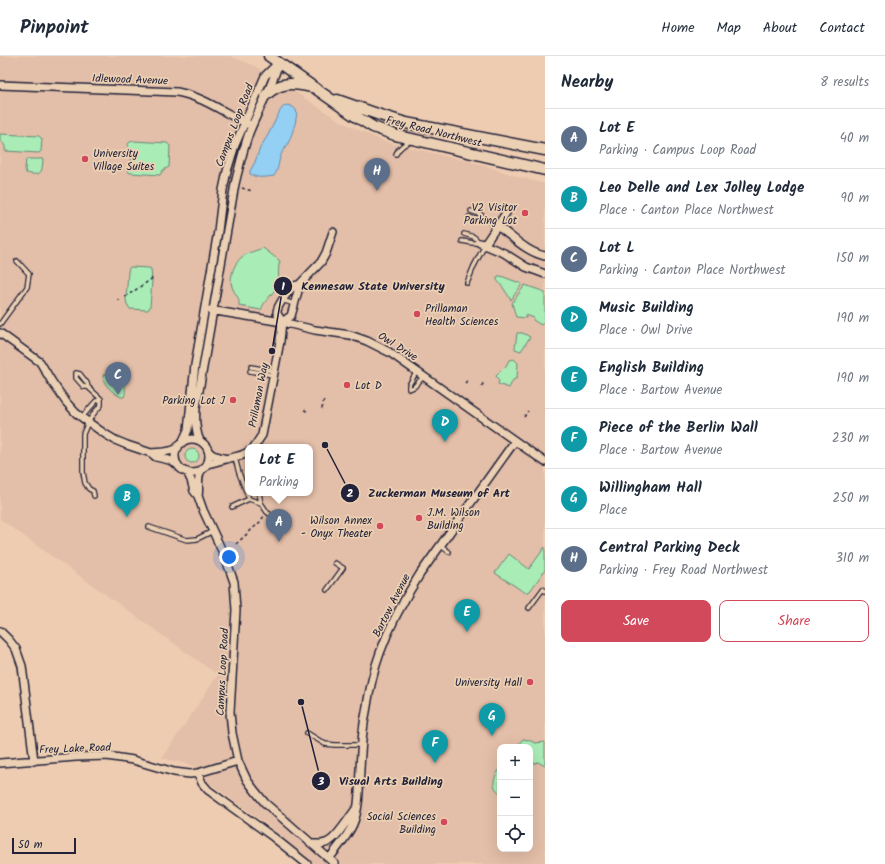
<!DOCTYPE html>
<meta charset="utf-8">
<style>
:root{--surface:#fff;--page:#f6f6f7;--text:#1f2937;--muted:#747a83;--line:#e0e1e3;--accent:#d1495b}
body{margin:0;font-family:Kalam,sans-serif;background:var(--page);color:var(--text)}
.controls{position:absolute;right:12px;bottom:12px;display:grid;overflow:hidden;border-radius:8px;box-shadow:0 4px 16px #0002}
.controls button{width:36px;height:36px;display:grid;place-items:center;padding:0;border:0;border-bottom:1px solid var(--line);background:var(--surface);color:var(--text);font:20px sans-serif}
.scale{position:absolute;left:12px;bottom:10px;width:64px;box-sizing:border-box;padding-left:4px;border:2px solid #22223b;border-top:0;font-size:11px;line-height:14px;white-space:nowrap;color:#22223b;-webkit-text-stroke:3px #ecd0b3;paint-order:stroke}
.you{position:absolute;left:229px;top:501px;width:14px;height:14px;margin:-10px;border:3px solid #fff;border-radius:50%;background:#1a73e8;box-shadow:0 0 0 6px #1a73e833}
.badge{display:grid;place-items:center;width:26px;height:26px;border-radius:50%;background:var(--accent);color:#fff;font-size:13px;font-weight:700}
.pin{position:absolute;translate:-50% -33px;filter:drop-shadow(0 1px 2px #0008)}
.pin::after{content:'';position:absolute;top:21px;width:14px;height:12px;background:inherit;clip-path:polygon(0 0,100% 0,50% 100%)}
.popup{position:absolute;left:245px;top:388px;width:68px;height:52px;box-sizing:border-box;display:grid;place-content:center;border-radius:8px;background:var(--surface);filter:drop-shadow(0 1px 3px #0005);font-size:13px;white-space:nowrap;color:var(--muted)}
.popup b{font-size:15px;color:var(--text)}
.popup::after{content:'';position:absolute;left:50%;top:100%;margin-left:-8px;border:8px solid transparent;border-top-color:var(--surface)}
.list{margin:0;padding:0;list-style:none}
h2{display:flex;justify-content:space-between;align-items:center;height:52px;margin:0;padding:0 16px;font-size:17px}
h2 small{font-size:13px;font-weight:400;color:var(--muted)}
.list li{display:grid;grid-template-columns:26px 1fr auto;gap:12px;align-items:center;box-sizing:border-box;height:60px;padding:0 16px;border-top:1px solid var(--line)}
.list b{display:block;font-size:15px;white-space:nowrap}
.list p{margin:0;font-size:13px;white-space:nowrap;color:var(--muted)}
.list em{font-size:13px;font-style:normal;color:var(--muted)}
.actions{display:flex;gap:8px;padding:12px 16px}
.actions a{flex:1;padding:9px 0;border:1px solid var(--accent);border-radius:8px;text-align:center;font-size:14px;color:var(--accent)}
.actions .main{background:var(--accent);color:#fff}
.icon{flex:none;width:22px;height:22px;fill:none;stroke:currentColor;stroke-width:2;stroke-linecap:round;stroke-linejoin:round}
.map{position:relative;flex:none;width:545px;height:808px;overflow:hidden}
header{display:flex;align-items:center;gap:24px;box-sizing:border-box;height:56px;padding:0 20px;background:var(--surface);border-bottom:1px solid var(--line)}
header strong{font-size:19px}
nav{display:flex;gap:22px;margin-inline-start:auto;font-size:14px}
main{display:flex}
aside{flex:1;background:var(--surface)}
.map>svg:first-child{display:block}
.built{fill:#e3bea8;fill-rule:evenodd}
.green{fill:#a9ecb6;stroke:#668778}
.water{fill:#94d0f4;stroke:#668aaa}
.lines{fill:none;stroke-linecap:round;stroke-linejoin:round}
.lane-casing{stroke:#22223b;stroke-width:6}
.street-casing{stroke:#22223b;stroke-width:10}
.secondary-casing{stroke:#22223b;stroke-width:13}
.path{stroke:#22223b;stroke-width:1.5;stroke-dasharray:3 3;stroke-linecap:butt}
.lane{stroke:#ecd0b3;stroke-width:3.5}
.street{stroke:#ecd0b3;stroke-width:7}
.secondary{stroke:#ecd0b3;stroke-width:10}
.poi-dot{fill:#d1495b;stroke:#ecd0b3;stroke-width:1.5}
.labels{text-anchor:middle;stroke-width:3.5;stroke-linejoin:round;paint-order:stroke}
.street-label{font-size:11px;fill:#22223b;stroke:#ecd0b3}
.poi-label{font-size:11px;fill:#22223b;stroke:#ecd0b3;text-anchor:end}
.leader{fill:none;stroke:#22223b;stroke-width:1.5}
.callout-dot{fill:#22223b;stroke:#ecd0b3;stroke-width:1.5}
.mark-label{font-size:12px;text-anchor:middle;font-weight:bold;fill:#fff}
.callout-label{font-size:12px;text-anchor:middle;font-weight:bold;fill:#22223b;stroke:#ecd0b3;stroke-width:3.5;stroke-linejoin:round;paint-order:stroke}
</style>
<header>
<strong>Pinpoint</strong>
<nav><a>Home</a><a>Map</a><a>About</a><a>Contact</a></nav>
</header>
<main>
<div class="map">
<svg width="545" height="808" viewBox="0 0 545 808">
<rect width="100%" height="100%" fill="#eeccb1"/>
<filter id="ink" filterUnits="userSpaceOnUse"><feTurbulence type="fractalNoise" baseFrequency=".025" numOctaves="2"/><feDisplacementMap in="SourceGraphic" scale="8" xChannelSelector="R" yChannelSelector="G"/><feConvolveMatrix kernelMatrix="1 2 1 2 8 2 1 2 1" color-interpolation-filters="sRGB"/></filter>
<g filter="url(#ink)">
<path class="built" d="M0,0H230L255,10L332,60L352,71L383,85L394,88L480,108L518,121L545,128V808H310L296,797L269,770L212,729L208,728L192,709L162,702L218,619L0,463ZM248,391H310V437H248ZM500,691H530V793H500Z"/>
<path class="green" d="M0,78L39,80L42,83L41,95L39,97L5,95C6,90 4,87 0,85Z
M134,85L167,87L170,90L169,111L163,114L160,119L131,117L128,116L127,111H131L132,96L129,95L128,88L130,86Z
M26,103H43C42,118 41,120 26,117L25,113Z
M263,192L280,205C277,213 280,222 277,230C273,239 264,244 261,254L239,250C240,241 236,240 233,233C228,223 234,207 242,201C248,196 256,195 263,192Z
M130,211L149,212L151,213L152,225L150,251L148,254L130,253L127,248L126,244L128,216L129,212Z
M498,220H501L522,228L511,244L504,233L497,224V222Z
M525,229L545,236V265L541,269L533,264L534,262L526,259V262L516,261L512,247Z
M517,277H523L530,281L521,295L515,293V292Z
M513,303L515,304L518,307L517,322L513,324L509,332L498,328L499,325L496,320L506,310L509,304H511Z
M109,318C112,318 116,318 119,320C125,323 127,335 124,341H121C113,336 103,330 103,319Z
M185 400a7 7 0 1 1 14 0a7 7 0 1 1-14 0Z
M545,491V514L530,535L528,536H524L495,517L509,498L529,513Z
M523,683L529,684L535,687L545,686V710L538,706L532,708L530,711V691H516Z
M500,713V737C490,730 494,721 500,713Z"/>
<path class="water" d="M288,49C291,50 294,51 296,54C299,60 290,85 286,91C284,93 282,95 281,99C278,106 279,113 274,120C266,121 257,123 250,118V115L255,106L260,92L268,79L280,55L284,50Z"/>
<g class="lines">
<g class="lane-casing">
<path id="lane" d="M396,98C399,91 405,88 411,85
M471,155L480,158L487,164
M469,161L478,164H487L497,170
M464,178L474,181L480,187
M462,185L473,187H480
M467,227L474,210L485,189
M282,244L294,248
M0,268L27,231L29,218L17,205
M251,311L274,315
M250,315L273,319
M417,315L409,329V333L414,331L424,320
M76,317L80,318L87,327L88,331L101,343V349L95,356L88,366L83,378V416L85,427L89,433L93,435L94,440
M76,317V322L84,331H88
M82,361L96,345L101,343
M259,437L261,447L267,456L278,465
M249,443L261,447
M232,451L249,443L239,417L235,402
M149,471L187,484L197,483L213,475
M440,489L449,496
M327,534L343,512L335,507
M529,552L543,533L545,535
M307,677L325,688L335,689H362"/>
</g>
<g class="street-casing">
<path id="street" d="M0,29L177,36C204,41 224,57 248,68
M497,170C512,180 526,196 545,200
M480,187L504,197L526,211L545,218
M485,188L506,157
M210,254L282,266L315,274L350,279L367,285L389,296L545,406
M282,266L291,260L300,228L321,206L326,197L333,176
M282,266C281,263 278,260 277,257C276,251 289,234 294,230C296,229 299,229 300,228
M0,277L40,306L52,326L66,346L76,357L88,366L105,378L115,384L127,389L151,397L156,401L169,404L178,409
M175 400a17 17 0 1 1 34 0a17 17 0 1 1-34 0Z
M200,385C195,374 195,364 196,352L235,128C239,111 243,94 249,77C258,54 271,33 278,9
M182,387L188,374L195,309L218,175L223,134L227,115L235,89L265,20L278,7
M254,391L262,379L280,285L282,266
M209,396L213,399L227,403
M151,397C161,396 169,397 178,392
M207,408C214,406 220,405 226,403C235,400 239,402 248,396
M187,416L191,424L194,435L198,440L203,454L223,497L229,512L234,526L236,554L230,656L232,677L238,705L247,724L256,736L265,747L335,808
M198,440C200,429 196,425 201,414
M0,575L9,584L16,593L22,610L34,705
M0,707L76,701L107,700L133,704L174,716L190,718L198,717L238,705
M198,717L202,727L208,734L273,781L307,808
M312,788C317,788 323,789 328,786C337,782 348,763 355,754
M329,803C337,792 348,780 353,768C360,751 359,731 360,713C361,694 362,675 366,656C369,636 373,616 380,597C390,569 404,543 420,518L515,385"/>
</g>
<g class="secondary-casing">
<path id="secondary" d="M269,0L352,58L373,71L395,79L545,114
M266,39C280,25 294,27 311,31
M337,44L380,59L406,67L545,94"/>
</g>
<path class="path" d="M242,132L252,135
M125,241L153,222
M117,244H121
M465,327L468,324
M482,330L483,327
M322,353L324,343
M304,354L307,355
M524,361L528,355
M236,488L260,466L264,460"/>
<use href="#lane" class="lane"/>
<use href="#street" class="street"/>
<use href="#secondary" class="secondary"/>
</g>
</g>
<g class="poi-dot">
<circle cx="85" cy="103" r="4"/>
<circle cx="525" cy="157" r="4"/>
<circle cx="417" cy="258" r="4"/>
<circle cx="347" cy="329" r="4"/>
<circle cx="233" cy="344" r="4"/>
<circle cx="419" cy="462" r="4"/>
<circle cx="380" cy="470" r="4"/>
<circle cx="530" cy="626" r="4"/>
<circle cx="444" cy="766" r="4"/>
</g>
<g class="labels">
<g class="street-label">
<text transform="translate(130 23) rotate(2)" y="4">Idlewood Avenue</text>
<text transform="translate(234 69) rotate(-69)" y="4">Campus Loop Road</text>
<text transform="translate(434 75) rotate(14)" y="4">Frey Road Northwest</text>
<text transform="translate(398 290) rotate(32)" y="4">Owl Drive</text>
<text transform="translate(258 339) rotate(-79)" y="4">Prillaman Way</text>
<text transform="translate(391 549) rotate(-63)" y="4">Bartow Avenue</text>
<text transform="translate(222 616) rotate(-87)" y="4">Campus Loop Road</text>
<text transform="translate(75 692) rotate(-2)" y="4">Frey Lake Road</text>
</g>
<g class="poi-label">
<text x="93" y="101" text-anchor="start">University<tspan x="93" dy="13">Village Suites</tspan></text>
<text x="517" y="155">V2 Visitor<tspan x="517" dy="13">Parking Lot</tspan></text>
<text x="425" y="256" text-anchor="start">Prillaman<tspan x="425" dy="13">Health Sciences</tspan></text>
<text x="355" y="333" text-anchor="start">Lot D</text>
<text x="225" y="348">Parking Lot J</text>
<text x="427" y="460" text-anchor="start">J.M. Wilson<tspan x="427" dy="13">Building</tspan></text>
<text x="372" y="468">Wilson Annex<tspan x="372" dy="13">- Onyx Theater</tspan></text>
<text x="522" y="630">University Hall</text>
<text x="436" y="764">Social Sciences<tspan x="436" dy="13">Building</tspan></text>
</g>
</g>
<path class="leader" d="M272 295L283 230M325 389L350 437M301 646L321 725"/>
<g class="callout-dot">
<circle cx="272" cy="295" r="4"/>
<circle cx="325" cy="389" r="4"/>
<circle cx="301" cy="646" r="4"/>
<circle cx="283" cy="230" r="10"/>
<circle cx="350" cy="437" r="10"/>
<circle cx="321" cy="725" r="10"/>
</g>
<g class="mark-label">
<text x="283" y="234">1</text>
<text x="350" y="441">2</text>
<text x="321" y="729">3</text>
</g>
<g class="callout-label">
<text x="373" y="234">Kennesaw State University</text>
<text x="439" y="441">Zuckerman Museum of Art</text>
<text x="391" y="729">Visual Arts Building</text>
</g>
</svg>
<div class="controls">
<button>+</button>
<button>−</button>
<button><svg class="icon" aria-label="locate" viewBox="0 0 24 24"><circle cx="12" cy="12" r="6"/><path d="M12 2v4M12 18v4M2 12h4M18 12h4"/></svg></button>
</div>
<div class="scale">50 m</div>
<div class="you"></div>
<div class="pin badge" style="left:279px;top:486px;background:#5c6f8a">A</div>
<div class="popup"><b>Lot E</b>Parking</div>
<div class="pin badge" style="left:127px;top:461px;background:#0f9aa8">B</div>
<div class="pin badge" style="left:118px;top:339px;background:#5c6f8a">C</div>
<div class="pin badge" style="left:445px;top:386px;background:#0f9aa8">D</div>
<div class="pin badge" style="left:467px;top:576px;background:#0f9aa8">E</div>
<div class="pin badge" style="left:435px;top:707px;background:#0f9aa8">F</div>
<div class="pin badge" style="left:492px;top:680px;background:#0f9aa8">G</div>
<div class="pin badge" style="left:377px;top:135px;background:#5c6f8a">H</div>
</div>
<aside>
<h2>Nearby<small>8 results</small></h2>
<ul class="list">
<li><span class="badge" style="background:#5c6f8a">A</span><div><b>Lot E</b><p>Parking · Campus Loop Road</p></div><em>40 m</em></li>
<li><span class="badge" style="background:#0f9aa8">B</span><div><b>Leo Delle and Lex Jolley Lodge</b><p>Place · Canton Place Northwest</p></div><em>90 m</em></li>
<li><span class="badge" style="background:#5c6f8a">C</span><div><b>Lot L</b><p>Parking · Canton Place Northwest</p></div><em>150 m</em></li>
<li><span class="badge" style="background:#0f9aa8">D</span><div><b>Music Building</b><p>Place · Owl Drive</p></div><em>190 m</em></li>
<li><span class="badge" style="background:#0f9aa8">E</span><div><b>English Building</b><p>Place · Bartow Avenue</p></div><em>190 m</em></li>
<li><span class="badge" style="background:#0f9aa8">F</span><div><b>Piece of the Berlin Wall</b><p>Place · Bartow Avenue</p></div><em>230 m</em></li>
<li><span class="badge" style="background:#0f9aa8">G</span><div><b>Willingham Hall</b><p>Place</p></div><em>250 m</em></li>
<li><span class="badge" style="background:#5c6f8a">H</span><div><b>Central Parking Deck</b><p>Parking · Frey Road Northwest</p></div><em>310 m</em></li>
</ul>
<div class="actions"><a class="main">Save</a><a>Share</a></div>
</aside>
</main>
